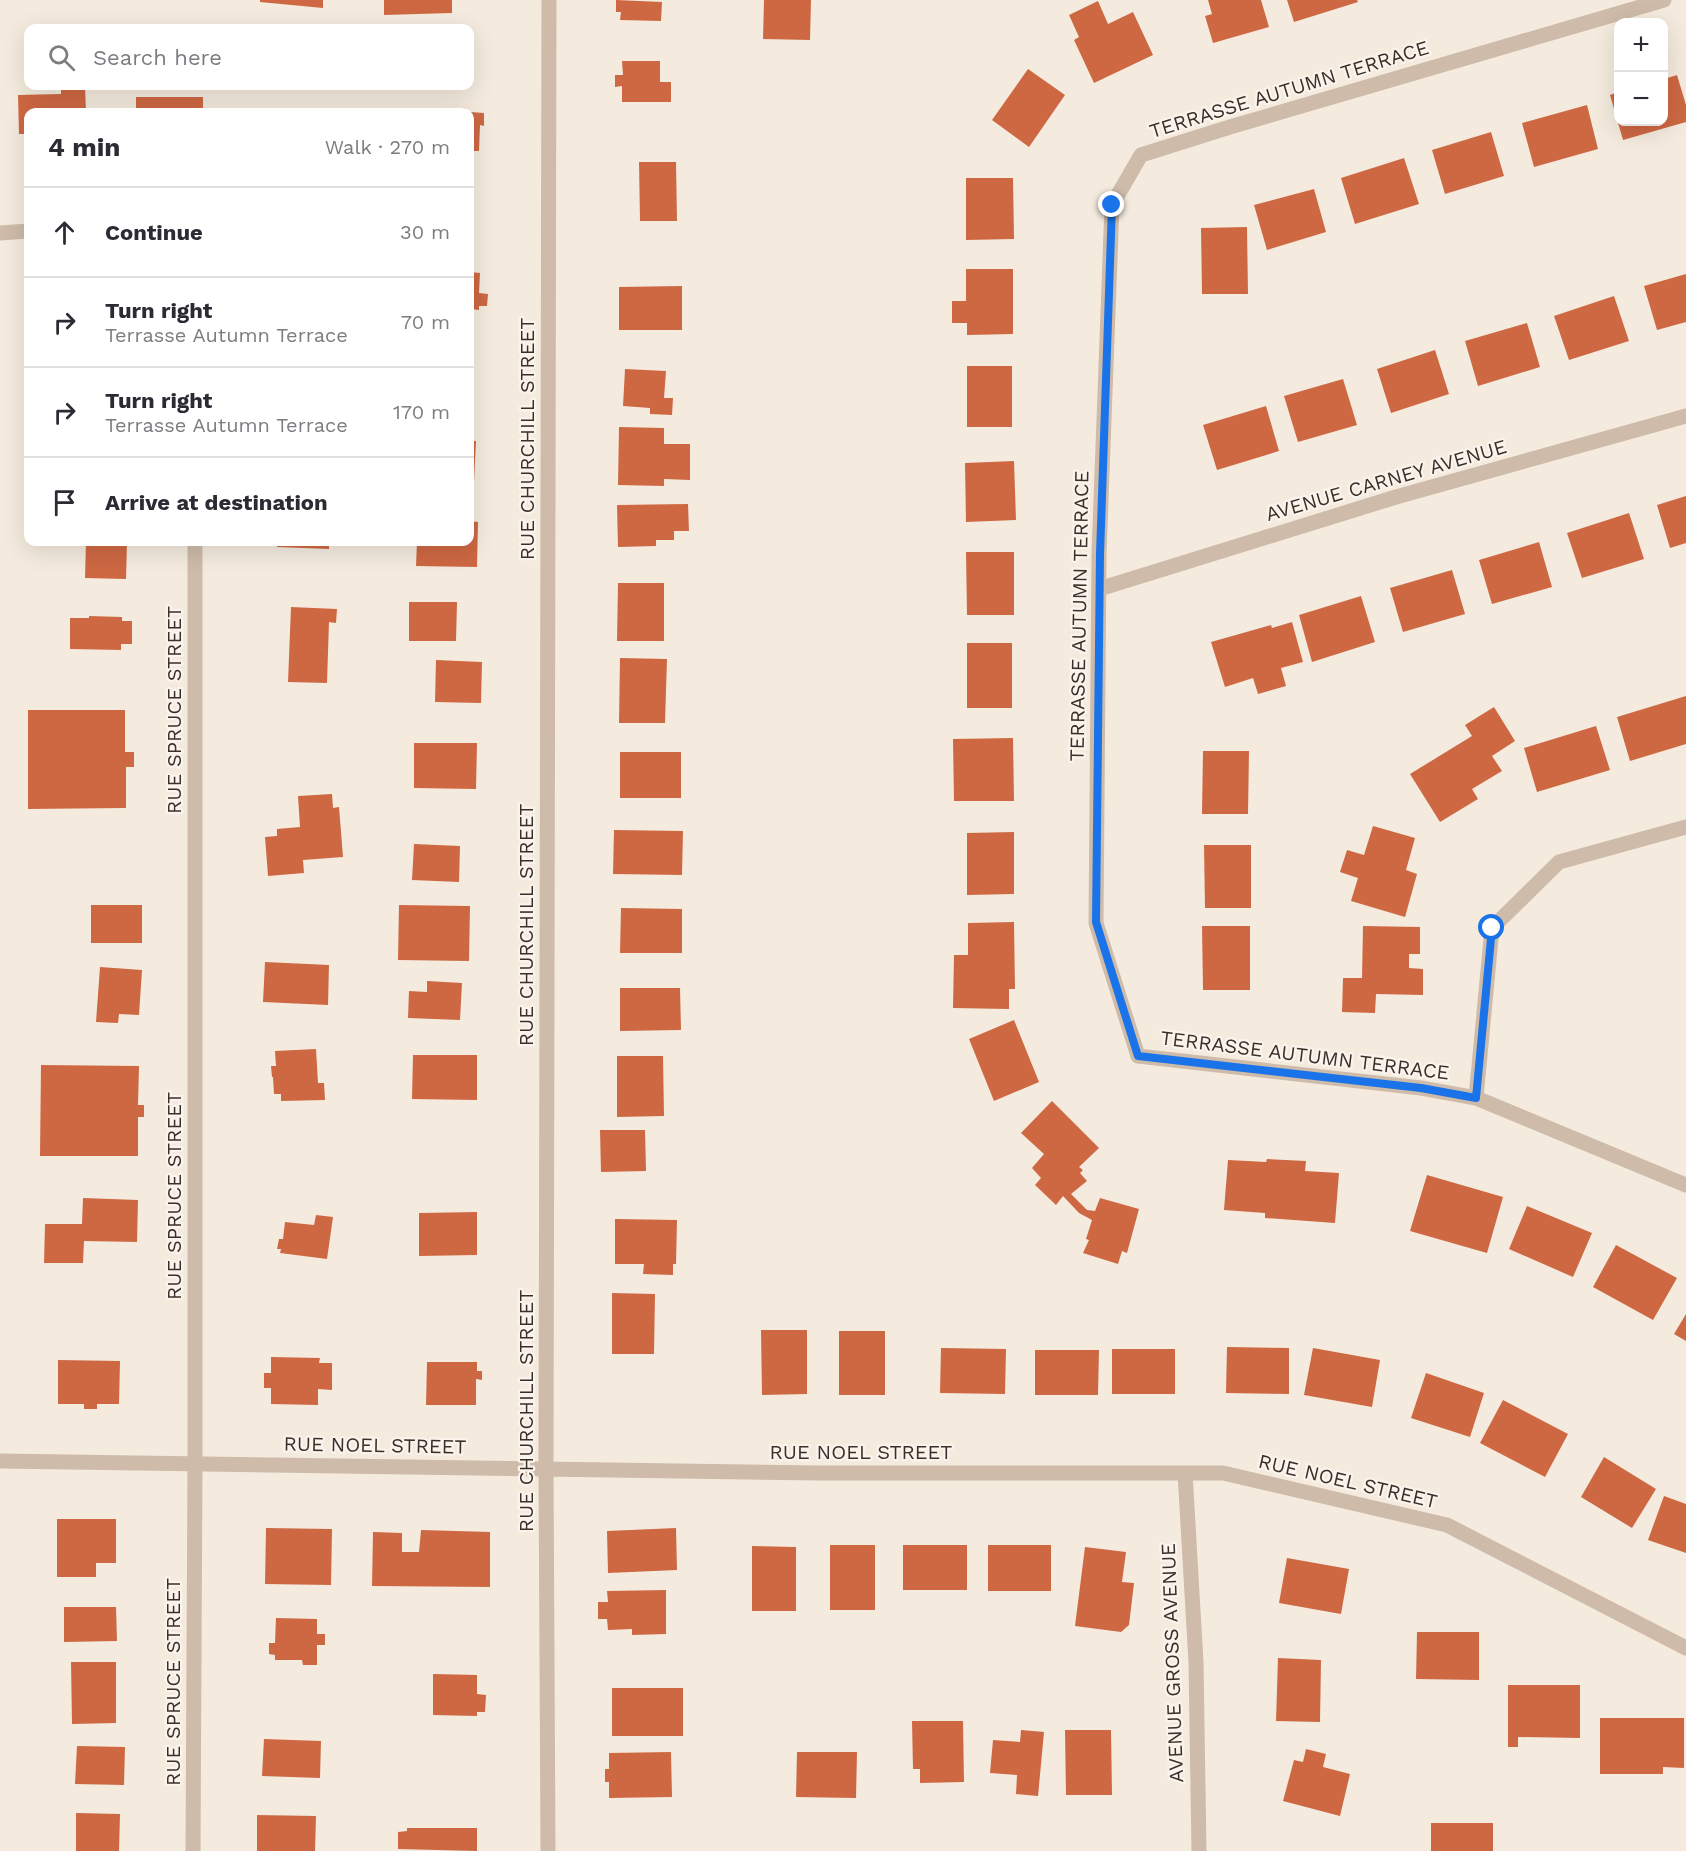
<!DOCTYPE html>
<meta charset="utf-8">
<style>
:root{--surface:#fff;--page:#f7f7f7;--text:#2b2b33;--muted:#7c7c81;--line:#e1e1e2}
body{margin:0;font-family:"Work Sans",sans-serif;background:var(--page);color:var(--text)}
.controls{position:absolute;right:18px;top:18px;display:grid;overflow:hidden;border-radius:12px;box-shadow:0 6px 24px #0002}
.controls button{width:54px;height:54px;display:grid;place-items:center;padding:0;border:0;border-bottom:2px solid var(--line);background:var(--surface);color:var(--text);font:30px sans-serif}
.stop{position:absolute;width:18px;height:18px;margin:-14px;border:4px solid #1a73e8;border-radius:50%;background:#fff}
.stop.end{background:#1a73e8;border-color:#fff;box-shadow:0 2px 6px #0008}
.list{margin:0;padding:0;list-style:none}
h2{display:flex;justify-content:space-between;align-items:center;height:78px;margin:0;padding:0 24px;font-size:26px}
h2 small{font-size:20px;font-weight:400;color:var(--muted)}
.list li{display:grid;grid-template-columns:39px 1fr auto;gap:18px;align-items:center;box-sizing:border-box;height:90px;padding:0 24px;border-top:2px solid var(--line)}
.list b{display:block;font-size:22px;white-space:nowrap}
.list p{margin:0;font-size:20px;white-space:nowrap;color:var(--muted)}
.list em{font-size:20px;font-style:normal;color:var(--muted)}
.icon{flex:none;width:33px;height:33px;fill:none;stroke:currentColor;stroke-width:2;stroke-linecap:round;stroke-linejoin:round}
.map{position:relative;flex:none;width:1686px;height:1851px;overflow:hidden}
.search{position:absolute;background:var(--surface);box-shadow:0 6px 24px #0002;left:24px;top:24px;width:450px;height:66px;display:flex;align-items:center;gap:15px;box-sizing:border-box;padding:0 21px;border-radius:12px;color:var(--muted);font-size:22px}
.panel{position:absolute;background:var(--surface);box-shadow:0 6px 24px #0002;left:24px;top:108px;width:450px;height:438px;border-radius:12px}
.map>svg:first-child{display:block}
.building{fill:#ce6843}
.lines{fill:none;stroke-linecap:round;stroke-linejoin:round}
.minor{stroke:#cebba9;stroke-width:15}
.route{stroke:#1a73e8;stroke-width:8}
.labels{text-anchor:middle;stroke-width:4.5;stroke-linejoin:round;paint-order:stroke}
.street-label{font-size:20px;fill:#3b2f29;stroke:#fbf4ec}
</style>
<div class="map">
<svg width="1686" height="1851" viewBox="0 0 1686 1851">
<rect width="100%" height="100%" fill="#f4ebde"/>
<path class="building" d="M260,0H323V8L260,2Z
M384,0H452V13L384,15Z
M616,0L662,2L661,21L620,20L621,12H616Z
M764,0H811L810,40L763,39Z
M1208,0H1261L1269,27L1213,43L1205,16L1212,14Z
M1287,0H1357L1358,2L1294,22Z
M1098,1L1108,24L1133,12L1153,55L1094,83L1074,40L1079,37L1069,15Z
M622,61H660V82H671V102H622V86L615,87V75H623Z
M1028,69L1065,95L1029,147L992,120Z
M1677,75L1686,105V122L1623,140L1610,95L1618,92V122H1664V79Z
M61,86H85L86,112H28V134H19L18,95L61,94Z
M136,97H203V112H136Z
M1587,105L1598,149L1534,167L1522,123Z
M449,108H465V112H449Z
M470,112L484,113V126L480,125L479,151H470Z
M1491,132L1504,176L1445,194L1432,150Z
M1404,158L1419,204L1355,224L1341,178Z
M639,162H676L677,221H640Z
M966,178H1013L1014,239L966,240Z
M1314,189L1326,232L1267,250L1254,205Z
M1247,227L1248,294H1202L1201,228Z
M966,269H1013V334L967,335V323H952V301H966Z
M470,272L480,273L479,293L488,294L487,306H479V310L470,309Z
M1686,274V322L1657,330L1644,286Z
M682,286V330H619V287Z
M1614,296L1629,341L1569,360L1554,316Z
M1527,323L1540,367L1478,386L1465,341Z
M1435,350L1449,394L1391,413L1377,369Z
M967,366H1012V427H967Z
M625,369L666,371L664,398H673L672,415L650,414V408L623,406Z
M1343,379L1357,425L1298,442L1284,396Z
M1266,406L1279,451L1217,470L1203,425Z
M619,427L664,428V444H690V480L664,479V486L618,485Z
M470,441H476L474,482H470Z
M1014,461L1016,520L966,522L965,463Z
M1686,496V543L1670,548L1657,505Z
M688,504L689,531H674V540H656V546L618,547L617,505Z
M1629,513L1644,559L1582,578L1567,533Z
M470,521L478,522L477,567L416,566L417,542H470Z
M86,542H127L126,579L85,578Z
M277,542H329V549L277,547Z
M1539,542L1552,587L1492,604L1479,560Z
M966,552H1014V615H967Z
M1452,570L1465,614L1403,632L1390,588Z
M618,583H664V641H617Z
M1361,596L1375,642L1312,662L1299,615Z
M409,602H457L456,641H409Z
M291,607L337,609L336,623L329,622L327,683L288,682Z
M89,616L122,617V621H132V644H121V650L70,649V618H89Z
M1292,622L1303,662L1281,668L1286,686L1258,694L1253,678L1225,687L1211,642L1271,625L1272,628Z
M967,643H1012V708H967Z
M620,658L667,659L665,723H619Z
M436,660L482,662L481,703L435,702Z
M1686,696V744L1630,761L1617,717Z
M1494,707L1515,741L1492,756L1502,771L1472,789L1478,799L1440,822L1410,774L1472,736L1465,725Z
M28,710H125V752H134V767H126V808L28,809Z
M1596,726L1610,770L1537,792L1524,748Z
M1013,738L1014,801H954L953,739Z
M414,743H477L476,789L414,788Z
M1203,751H1249L1248,814H1202Z
M620,752H681V798H620Z
M332,794L333,808L339,807L343,857L303,860L304,873L268,876L265,837L277,836V829L300,827L298,796Z
M1373,826L1415,838L1406,870L1417,874L1405,917L1351,901L1358,878L1340,872L1347,850L1364,855Z
M614,830L683,831L682,875L613,874Z
M1014,832V894L967,895V833Z
M414,844L460,846L459,882L412,880Z
M1204,845H1251V908H1205Z
M91,905H142V943H91Z
M399,905L470,906L469,961L398,960Z
M621,908L682,909V953H620Z
M1014,922L1015,989H1009V1009L953,1008L954,955H968V923Z
M1202,926H1250V990H1203Z
M1363,926L1420,927V954H1409V968L1423,969V995L1376,994L1375,1013L1342,1012L1343,978H1362Z
M265,962L329,965L328,1005L263,1002Z
M100,967L142,970L139,1015L119,1014L118,1023L96,1022Z
M427,981L462,983L460,1020L408,1018L409,991L427,992Z
M620,988H680L681,1030L620,1031Z
M1014,1020L1039,1082L994,1101L969,1039Z
M316,1049L318,1083H324L325,1100L281,1101V1094H274L273,1077H272L271,1066H276L275,1051Z
M413,1055H477V1100L412,1099Z
M617,1056H663L664,1116L617,1117Z
M41,1065L139,1066L138,1105H144V1117H138V1156H40Z
M1052,1101L1099,1148L1079,1167L1083,1170L1080,1173L1087,1181L1071,1194L1087,1210L1095,1211L1100,1198L1139,1209L1127,1253L1122,1251L1118,1264L1083,1253L1089,1240L1086,1239L1092,1220L1079,1213L1063,1196L1056,1205L1035,1185L1041,1178L1032,1168L1044,1154L1021,1133Z
M600,1130H645L646,1171L601,1172Z
M1267,1159L1306,1161L1305,1171L1339,1173L1335,1223L1265,1218V1213L1224,1210L1228,1160L1266,1162Z
M1427,1175L1503,1197L1487,1253L1410,1231Z
M83,1198L138,1200L137,1242L84,1241L83,1263H44L45,1224H82Z
M1527,1206L1592,1233L1573,1277L1509,1249Z
M477,1212V1255L419,1256V1213Z
M316,1215L333,1217L327,1259L280,1253L281,1249H277L279,1239H283L285,1222L314,1225Z
M615,1219L677,1220L676,1264H673V1275L643,1274L644,1264H615Z
M1616,1245L1677,1278L1653,1320L1593,1287Z
M612,1293L655,1294L654,1354H612Z
M1686,1314V1341L1674,1334Z
M761,1330H807V1394L762,1395Z
M839,1331H885V1395H839Z
M1227,1347L1289,1348V1394L1226,1393Z
M941,1348L1006,1349L1005,1394L940,1393Z
M1313,1348L1380,1360L1372,1407L1304,1395Z
M1112,1349H1175V1394H1112Z
M1035,1350H1099L1098,1395H1035Z
M271,1357L320,1358L319,1363H332V1390L318,1389V1405L271,1404V1388H264V1373H271Z
M58,1360L120,1361L119,1404H97V1409H84V1404H58Z
M427,1362H477V1371H482V1380L476,1379V1405H426Z
M1426,1373L1484,1393L1470,1437L1411,1418Z
M1503,1400L1568,1434L1545,1477L1480,1443Z
M1604,1457L1656,1489L1632,1528L1581,1497Z
M1664,1496L1686,1504V1553L1648,1540Z
M57,1519H116V1563H96V1577H57Z
M266,1528L332,1529L331,1585L265,1584Z
M676,1528L677,1570L608,1573L607,1531Z
M421,1530L490,1532V1587L372,1586L373,1532L402,1533V1552H419Z
M830,1545H875V1610H830Z
M903,1545H967V1590H903Z
M988,1545H1051V1591H988Z
M752,1546L796,1547V1611H752Z
M1085,1547L1126,1552L1122,1582L1134,1583L1129,1625L1121,1632L1075,1626Z
M1287,1558L1349,1569L1341,1614L1279,1603Z
M666,1590V1634L632,1635V1629L608,1630L607,1619H598V1602H608L607,1591Z
M64,1607H116L117,1641L64,1642Z
M276,1618L317,1619V1634H325V1645H317V1665H303L302,1660H275V1655L269,1654V1643H275Z
M1417,1632H1479V1680L1416,1679Z
M1278,1658L1321,1660L1320,1722L1276,1721Z
M71,1662H116V1723L72,1724Z
M433,1674L477,1675V1694L486,1695L485,1712H477V1716L433,1715Z
M1508,1685H1580V1738L1518,1737V1747H1508Z
M612,1688H683V1736H612Z
M1600,1718H1684V1768L1663,1767V1774H1600Z
M912,1721H963L964,1782L920,1783V1769H913Z
M1021,1730L1044,1732L1038,1796L1016,1794L1017,1775L990,1773L993,1740L1020,1742Z
M1065,1730H1111L1112,1795H1066Z
M264,1739L321,1741L320,1778L262,1776Z
M77,1746L125,1747L124,1785L75,1784Z
M1306,1749L1326,1754L1323,1767L1350,1774L1340,1816L1283,1801L1294,1760L1303,1762Z
M671,1752L672,1797L609,1798V1782H605V1769H609V1753Z
M797,1752H857L856,1798L796,1797Z
M76,1813L120,1814L119,1851H76Z
M257,1815L316,1816L315,1851H257Z
M1431,1823H1493V1851H1431Z
M407,1828H477V1851L398,1849V1832L407,1831Z"/>
<g class="lines">
<path class="minor" d="M1664,0L1230,127L1141,155L1112,205L1099,554L1096,923L1138,1056L1421,1088L1476,1098L1686,1185
M0,233L28,231
M1099,589L1396,497L1686,416
M1476,1098L1492,928L1559,862L1686,827
M0,1461L819,1473H1223L1447,1525L1686,1648
M1185,1473L1196,1662L1199,1851
M193,1851L195,1463V542
M548,1851L546,1469L549,0"/>
</g>
<g class="lines">
<path class="route" d="M1112,205L1100,554L1096,922L1138,1056L1421,1088L1476,1098L1492,928"/>
</g>
<g class="labels">
<g class="street-label">
<text transform="translate(1289 89) rotate(-17)" y="7">TERRASSE AUTUMN TERRACE</text>
<text transform="translate(527 439) rotate(-90)" y="7">RUE CHURCHILL STREET</text>
<text transform="translate(1386 480) rotate(-16)" y="7">AVENUE CARNEY AVENUE</text>
<text transform="translate(1079 616) rotate(-89)" y="7">TERRASSE AUTUMN TERRACE</text>
<text transform="translate(174 710) rotate(-90)" y="7">RUE SPRUCE STREET</text>
<text transform="translate(526 925) rotate(-90)" y="7">RUE CHURCHILL STREET</text>
<text transform="translate(1305 1055) rotate(7)" y="7">TERRASSE AUTUMN TERRACE</text>
<text transform="translate(174 1196) rotate(-90)" y="7">RUE SPRUCE STREET</text>
<text transform="translate(526 1411) rotate(-90)" y="7">RUE CHURCHILL STREET</text>
<text transform="translate(375 1445) rotate(1)" y="7">RUE NOEL STREET</text>
<text x="861" y="1459">RUE NOEL STREET</text>
<text transform="translate(1348 1481) rotate(13)" y="7">RUE NOEL STREET</text>
<text transform="translate(1172 1663) rotate(-92)" y="7">AVENUE GROSS AVENUE</text>
<text transform="translate(173 1682) rotate(-90)" y="7">RUE SPRUCE STREET</text>
</g>
</g>
</svg>
<div class="controls">
<button>+</button>
<button>−</button>
</div>
<div class="stop" style="left:1492px;top:928px"></div>
<div class="stop end" style="left:1112px;top:205px"></div>
<div class="search"><svg class="icon" aria-label="search" viewBox="0 0 24 24"><circle cx="10" cy="10" r="6"/><path d="M15 15l6 6"/></svg>Search here</div>
<section class="panel">
<h2>4 min<small>Walk · 270 m</small></h2>
<ul class="list">
<li><svg class="icon" aria-label="ahead" viewBox="0 0 24 24"><path d="M12 20V5M6 11l6-6 6 6"/></svg><div><b>Continue</b></div><em>30 m</em></li>
<li><svg class="icon" aria-label="right" viewBox="0 0 24 24"><path d="M7 20v-9h11M14 6l5 5-5 5"/></svg><div><b>Turn right</b><p>Terrasse Autumn Terrace</p></div><em>70 m</em></li>
<li><svg class="icon" aria-label="right" viewBox="0 0 24 24"><path d="M7 20v-9h11M14 6l5 5-5 5"/></svg><div><b>Turn right</b><p>Terrasse Autumn Terrace</p></div><em>170 m</em></li>
<li><svg class="icon" aria-label="arrive" viewBox="0 0 24 24"><path d="M6 21V4h12l-3 4 3 4H6"/></svg><div><b>Arrive at destination</b></div></li>
</ul>
</section>
</div>
